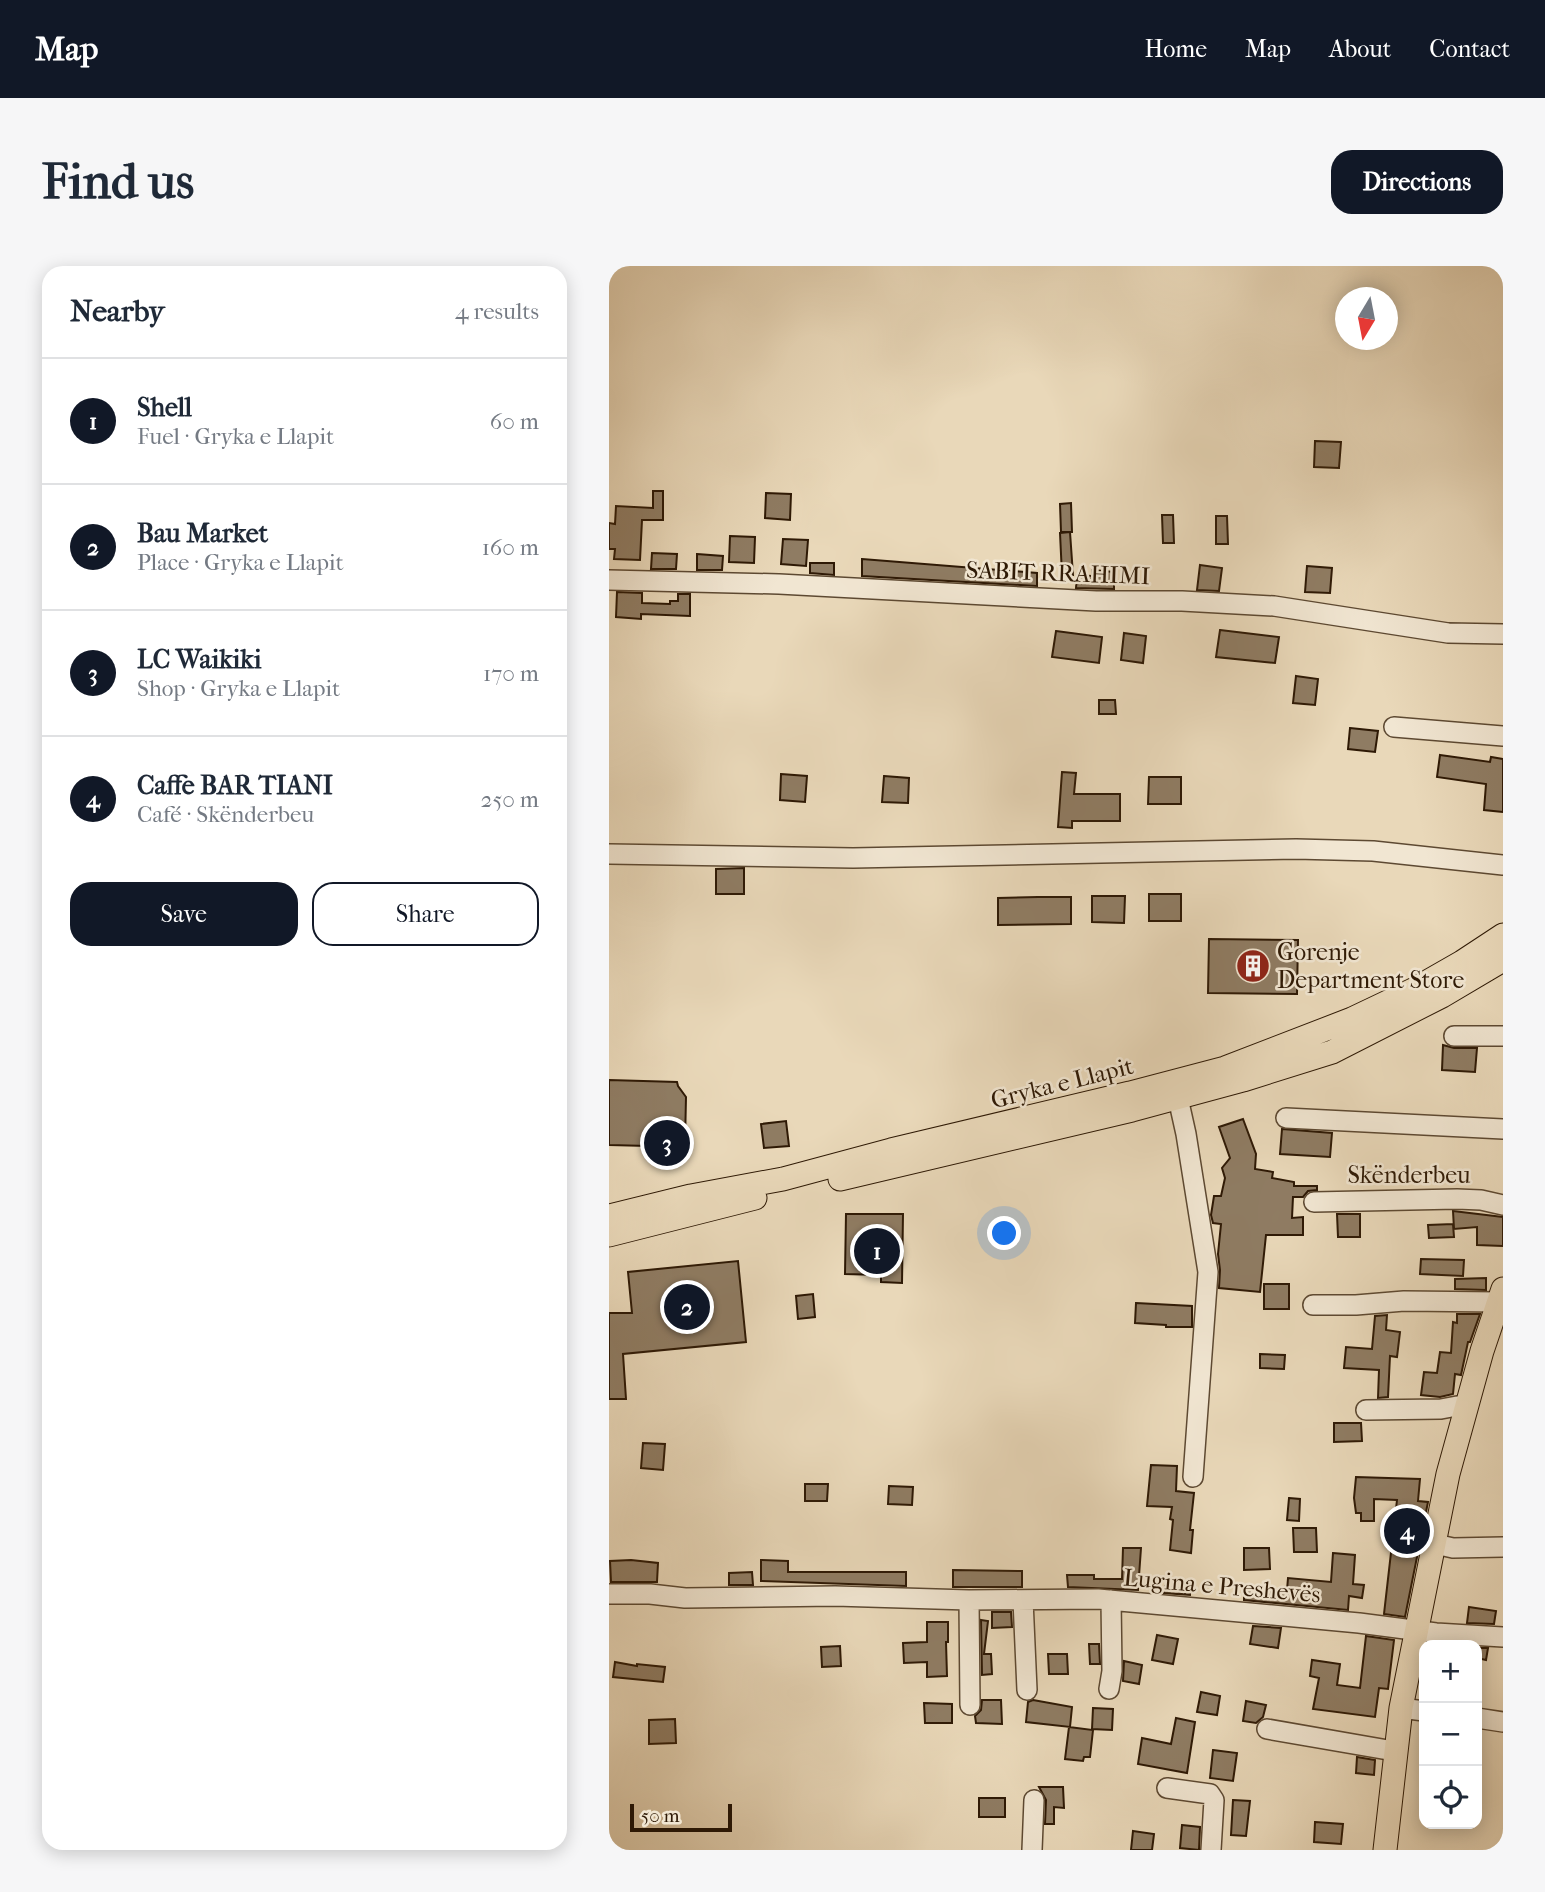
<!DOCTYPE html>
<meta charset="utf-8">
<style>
:root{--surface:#fff;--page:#f6f6f7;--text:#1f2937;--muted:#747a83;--line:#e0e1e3;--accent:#111827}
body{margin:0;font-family:"IM FELL French Canon",serif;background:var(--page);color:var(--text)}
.controls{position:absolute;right:21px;bottom:21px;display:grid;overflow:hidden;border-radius:14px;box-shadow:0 4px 18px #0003}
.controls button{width:63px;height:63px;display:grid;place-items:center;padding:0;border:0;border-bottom:2px solid var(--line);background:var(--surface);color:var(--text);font:35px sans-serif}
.compass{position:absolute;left:726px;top:21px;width:63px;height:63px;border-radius:50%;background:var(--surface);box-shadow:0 4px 18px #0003;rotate:190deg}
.scale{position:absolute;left:21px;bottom:18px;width:102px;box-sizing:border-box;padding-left:7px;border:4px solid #2e1905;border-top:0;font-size:19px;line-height:24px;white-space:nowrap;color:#2e1905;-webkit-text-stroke:5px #f1e6d2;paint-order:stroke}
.you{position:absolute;left:396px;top:968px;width:24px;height:24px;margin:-18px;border:5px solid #fff;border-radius:50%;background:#1a73e8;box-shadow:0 0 0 10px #1a73e833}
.badge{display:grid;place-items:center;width:46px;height:46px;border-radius:50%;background:var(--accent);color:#fff;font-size:23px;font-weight:700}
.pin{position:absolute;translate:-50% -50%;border:4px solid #fff;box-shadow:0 2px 7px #0006}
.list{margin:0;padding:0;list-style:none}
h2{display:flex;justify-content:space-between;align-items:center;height:91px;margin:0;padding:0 28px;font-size:30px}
h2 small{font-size:23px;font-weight:400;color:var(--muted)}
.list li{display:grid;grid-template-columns:46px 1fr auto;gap:21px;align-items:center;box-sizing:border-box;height:126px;padding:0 28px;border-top:2px solid var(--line)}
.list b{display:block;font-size:26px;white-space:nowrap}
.list p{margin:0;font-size:23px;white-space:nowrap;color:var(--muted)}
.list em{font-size:23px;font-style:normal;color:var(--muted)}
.actions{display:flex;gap:14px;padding:21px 28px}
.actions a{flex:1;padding:16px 0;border:2px solid var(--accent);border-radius:21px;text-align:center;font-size:24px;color:var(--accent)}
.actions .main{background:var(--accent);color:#fff}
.icon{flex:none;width:38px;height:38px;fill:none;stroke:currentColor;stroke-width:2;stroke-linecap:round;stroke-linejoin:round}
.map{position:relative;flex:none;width:894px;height:1584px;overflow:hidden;border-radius:21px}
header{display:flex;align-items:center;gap:42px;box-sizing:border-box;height:98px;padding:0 35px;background:var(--accent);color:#fff}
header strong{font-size:33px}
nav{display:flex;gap:38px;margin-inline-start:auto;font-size:24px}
.intro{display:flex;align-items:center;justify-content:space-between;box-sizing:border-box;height:168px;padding:0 42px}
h1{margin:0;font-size:49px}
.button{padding:18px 32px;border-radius:21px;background:var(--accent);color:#fff;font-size:24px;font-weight:700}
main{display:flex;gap:42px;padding:0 42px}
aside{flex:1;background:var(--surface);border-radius:21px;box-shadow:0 4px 18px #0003}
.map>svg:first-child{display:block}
.building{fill:#8f7c63;stroke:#2e1905;stroke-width:2}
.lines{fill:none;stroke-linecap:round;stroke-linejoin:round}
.minor-casing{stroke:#5d4932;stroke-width:22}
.major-casing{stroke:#2e1905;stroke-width:25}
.minor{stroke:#f1e6d2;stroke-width:19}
.major{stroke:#e9d8b9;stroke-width:23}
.labels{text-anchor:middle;stroke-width:5;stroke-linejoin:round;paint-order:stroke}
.street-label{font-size:24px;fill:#2e1905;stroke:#f1e6d2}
.poi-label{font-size:24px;fill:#2e1905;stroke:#f1e6d2;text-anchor:start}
</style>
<header>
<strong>Map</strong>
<nav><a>Home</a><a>Map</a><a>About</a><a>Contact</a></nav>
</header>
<div class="intro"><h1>Find us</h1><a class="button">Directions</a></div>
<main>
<aside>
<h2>Nearby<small>4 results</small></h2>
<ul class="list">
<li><span class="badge">1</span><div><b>Shell</b><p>Fuel · Gryka e Llapit</p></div><em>60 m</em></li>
<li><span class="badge">2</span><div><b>Bau Market</b><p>Place · Gryka e Llapit</p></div><em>160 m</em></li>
<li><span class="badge">3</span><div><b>LC Waikiki</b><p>Shop · Gryka e Llapit</p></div><em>170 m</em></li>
<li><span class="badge">4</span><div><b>Caffe BAR TIANI</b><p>Café · Skënderbeu</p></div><em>250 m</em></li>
</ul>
<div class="actions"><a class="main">Save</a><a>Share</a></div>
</aside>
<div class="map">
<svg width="894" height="1584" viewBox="0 0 894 1584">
<rect width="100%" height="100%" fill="#e9d8b9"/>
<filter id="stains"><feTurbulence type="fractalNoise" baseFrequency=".00286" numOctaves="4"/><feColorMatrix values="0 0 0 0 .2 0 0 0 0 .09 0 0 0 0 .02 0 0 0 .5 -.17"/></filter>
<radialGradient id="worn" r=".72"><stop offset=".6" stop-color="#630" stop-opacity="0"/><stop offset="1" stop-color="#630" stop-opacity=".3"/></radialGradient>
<path class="building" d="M706,175L732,176L730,202L705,201Z
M44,225H54V254H33L31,294L5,293L6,283H0V257L6,258L7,240L44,242Z
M157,227L182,228L181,254L156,252Z
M462,237L463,266H452L451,238Z
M553,249H564L565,277H554Z
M607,250H618L619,278H607Z
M461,266L464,309H453L451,267Z
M121,270L146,271L145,297L120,296Z
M174,273L199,274L197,300L172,298Z
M43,287L68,288L67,303H42Z
M88,288L114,290L113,304H88Z
M253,293L428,307V320L253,310Z
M201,297H225V309L201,307Z
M591,299L613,302L610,325L588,324Z
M698,300L723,302L721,327L696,326Z
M483,304L505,306V323L467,322L468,309L483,310Z
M8,326L33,327V337L61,338V335H69V328H81V350L32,348V353L7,351Z
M611,364L670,371L666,397L607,391Z
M447,365L493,371L490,397L443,391Z
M515,367L537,370L534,397L512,394Z
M687,410L709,413L706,439L684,437Z
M490,434H506L507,448H490Z
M741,462L769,465L766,486L739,483Z
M831,489L881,496L882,491L894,493V546L875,544L877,518L828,511Z
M453,506L467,507L465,528H511V555H463V562L449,561Z
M172,508L198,510L196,536L171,534Z
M275,510L300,512L299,537L273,536Z
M540,511H572V538H539Z
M135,602V628H107V603Z
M540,628H572V655H540Z
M483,630H516L515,657L483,656Z
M429,631H462V658L389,659V632Z
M600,673L689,674L688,728L599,727Z
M834,779L845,782H868L866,806L833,804Z
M0,814L68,816L69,820L77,831L76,877L40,875L39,880L0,879Z
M634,853L647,888L646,903L664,906L663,912L685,916V920H708V924L699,925L694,931H684L683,952L694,951V969H657L651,1026L610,1022L611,1004L609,988L612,958L604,957L602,949L605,930H612L616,912L613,902L621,892L610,861Z
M177,855L180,880L155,882L152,858Z
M673,863L723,867L721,891L671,888Z
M844,945L894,951V980L868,979V961L845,963Z
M237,948H294L293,1017L272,1016V1009L236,1008Z
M728,948H751V971H729Z
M844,958L845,971L820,972L819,959Z
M812,993L855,994L854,1010L811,1008Z
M129,995L137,1076L14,1088L17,1133H0V1047H23L19,1006Z
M877,1012V1024L846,1023V1013Z
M655,1018H680V1043H655Z
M204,1028L206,1051L189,1053L187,1030Z
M527,1037L583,1040V1061H557V1059L526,1057Z
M848,1048H871L861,1076H859L852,1109L846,1108L844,1128L831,1131L812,1129L815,1106L828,1107L831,1086L842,1087L844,1056L848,1057Z
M778,1049L777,1064L791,1066L788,1091L781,1090L779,1131L769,1132L770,1104L735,1102L737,1081L763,1083L766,1050Z
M651,1088L676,1089L675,1103L651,1102Z
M725,1157H752L753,1175L725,1176Z
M34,1177L56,1178L54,1204L32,1202Z
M542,1199L568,1200L567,1225L585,1227L581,1264H584L582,1287L561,1284L564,1254L561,1253L563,1241L538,1240Z
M747,1211L811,1213L809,1235L819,1236L796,1351L775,1348L788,1234L765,1233V1255H752V1247H747L745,1232Z
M196,1218H219L218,1235H196Z
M280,1220L304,1221L303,1239L279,1238Z
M680,1232L691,1233L690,1255L678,1254Z
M684,1262H707L708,1286H685Z
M514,1282H532L529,1324L459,1321L458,1309H485V1313H513Z
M635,1282H660L661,1303L635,1304Z
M724,1287L746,1289L744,1318L755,1319L753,1332L740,1330L739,1344L635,1334V1323L678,1324L679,1312L722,1316Z
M22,1294L49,1297L48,1316H2L1,1295Z
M152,1294L179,1295V1306H297V1320L152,1315Z
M344,1304L413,1305V1321H344Z
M143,1306L144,1319H120V1307Z
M556,1320L570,1322V1326L581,1327V1329L555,1327Z
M860,1341L887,1345L885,1358L858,1357Z
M383,1346H402L403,1361L383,1362Z
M372,1354L379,1355L375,1388H382L383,1408L373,1409Z
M318,1356H339V1376H337L338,1410L318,1411V1396L295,1397L294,1377L318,1376Z
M644,1360L672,1362L669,1382L641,1378Z
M548,1369L569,1373L564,1398L543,1394Z
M757,1370L785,1374L779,1423L770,1422L766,1451L704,1443L710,1412L701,1410L703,1394L731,1398L728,1419L751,1422Z
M480,1378H490L491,1398H481Z
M231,1380L232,1400L213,1401L212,1381Z
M868,1382H879L877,1394L868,1392Z
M439,1388H458L459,1408H440Z
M515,1395L533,1399L530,1418L514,1415Z
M6,1396L28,1400V1398L56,1401L54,1416L4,1411Z
M592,1426L611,1430L608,1449L588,1446Z
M373,1434H392L393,1458L367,1457L366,1450L372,1444Z
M424,1434L463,1441L461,1461L417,1456L419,1436Z
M637,1435L657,1439L654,1451L647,1457L634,1455Z
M315,1437L343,1438V1457H316Z
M484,1442L504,1443L503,1464L483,1463Z
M567,1452L586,1456L578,1507L529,1498L533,1472L562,1478Z
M66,1453L67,1477L40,1478V1454Z
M460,1461L484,1464L481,1491H475L474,1495L456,1493Z
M604,1484L628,1487L624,1515L601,1512Z
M748,1491L766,1494L765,1509L747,1507Z
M430,1521H454L455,1542L445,1541V1558H436L437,1534Z
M370,1532H396V1551H370Z
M624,1534L641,1535L637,1570L622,1569Z
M706,1556L734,1558L732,1578L705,1576Z
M573,1559L591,1561L590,1584L571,1582Z
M524,1565L545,1568L543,1584H522Z"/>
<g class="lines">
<g class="minor-casing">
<path id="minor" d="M0,314L170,318L487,335H573L665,340L839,367L894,368
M785,461L894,470
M0,588L244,592L687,583L764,585L894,599
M845,770H894
M569,832L577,868L599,1006L584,1211
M677,852L894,863
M705,936L848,933L872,934L894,939
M704,1039H747L795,1035L889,1036
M757,1144L832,1143L848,1140L857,1143
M826,1278L844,1282L894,1281
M0,1328H41L76,1332L226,1330L360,1334L489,1333L750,1357L827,1367L894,1371
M360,1334L361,1439
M414,1334L418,1424
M500,1423L503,1405L502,1334
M792,1442L815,1445
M868,1452L894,1456
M658,1463L779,1484L786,1488
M558,1522L601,1528L605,1534L602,1584
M423,1584L425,1534"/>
</g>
<g class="major-casing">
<path id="major" d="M231,913L523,844L634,814L723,786L833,730L894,694
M0,950L82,930L174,913L282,884L521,827L616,802L743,753L804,724L853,696L894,669
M0,969L146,932
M776,1584L792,1442L839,1208L873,1085L894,1023"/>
</g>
<use href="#minor" class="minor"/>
<use href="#major" class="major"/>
</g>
<defs>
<g id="building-disc" transform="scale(1.75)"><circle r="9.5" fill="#8f2418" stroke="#f1e6d2"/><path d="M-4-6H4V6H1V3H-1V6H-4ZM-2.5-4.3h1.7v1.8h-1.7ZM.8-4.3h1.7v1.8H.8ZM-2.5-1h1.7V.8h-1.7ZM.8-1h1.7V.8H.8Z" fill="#fff"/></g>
</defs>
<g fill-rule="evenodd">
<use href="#building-disc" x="644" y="700"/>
</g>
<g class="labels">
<g class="street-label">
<text transform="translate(449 307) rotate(2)" y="8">SABIT RRAHIMI</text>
<text transform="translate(453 817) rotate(-14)" y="8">Gryka e Llapit</text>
<text x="800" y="917">Skënderbeu</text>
<text transform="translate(613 1320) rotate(5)" y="8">Lugina e Preshevës</text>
</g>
<g class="poi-label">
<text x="668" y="694">Gorenje<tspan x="668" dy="28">Department Store</tspan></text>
</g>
</g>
<rect width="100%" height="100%" filter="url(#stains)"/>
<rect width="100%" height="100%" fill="url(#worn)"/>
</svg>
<div class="controls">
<button>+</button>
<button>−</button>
<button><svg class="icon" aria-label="locate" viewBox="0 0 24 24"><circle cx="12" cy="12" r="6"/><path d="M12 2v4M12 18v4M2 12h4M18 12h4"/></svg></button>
</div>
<svg class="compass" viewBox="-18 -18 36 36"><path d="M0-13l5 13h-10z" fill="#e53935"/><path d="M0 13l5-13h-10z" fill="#747a83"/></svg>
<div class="scale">50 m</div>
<div class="you"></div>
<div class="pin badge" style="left:268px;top:985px">1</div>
<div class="pin badge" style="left:78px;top:1041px">2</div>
<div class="pin badge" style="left:58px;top:877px">3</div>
<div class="pin badge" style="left:798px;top:1265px">4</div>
</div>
</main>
